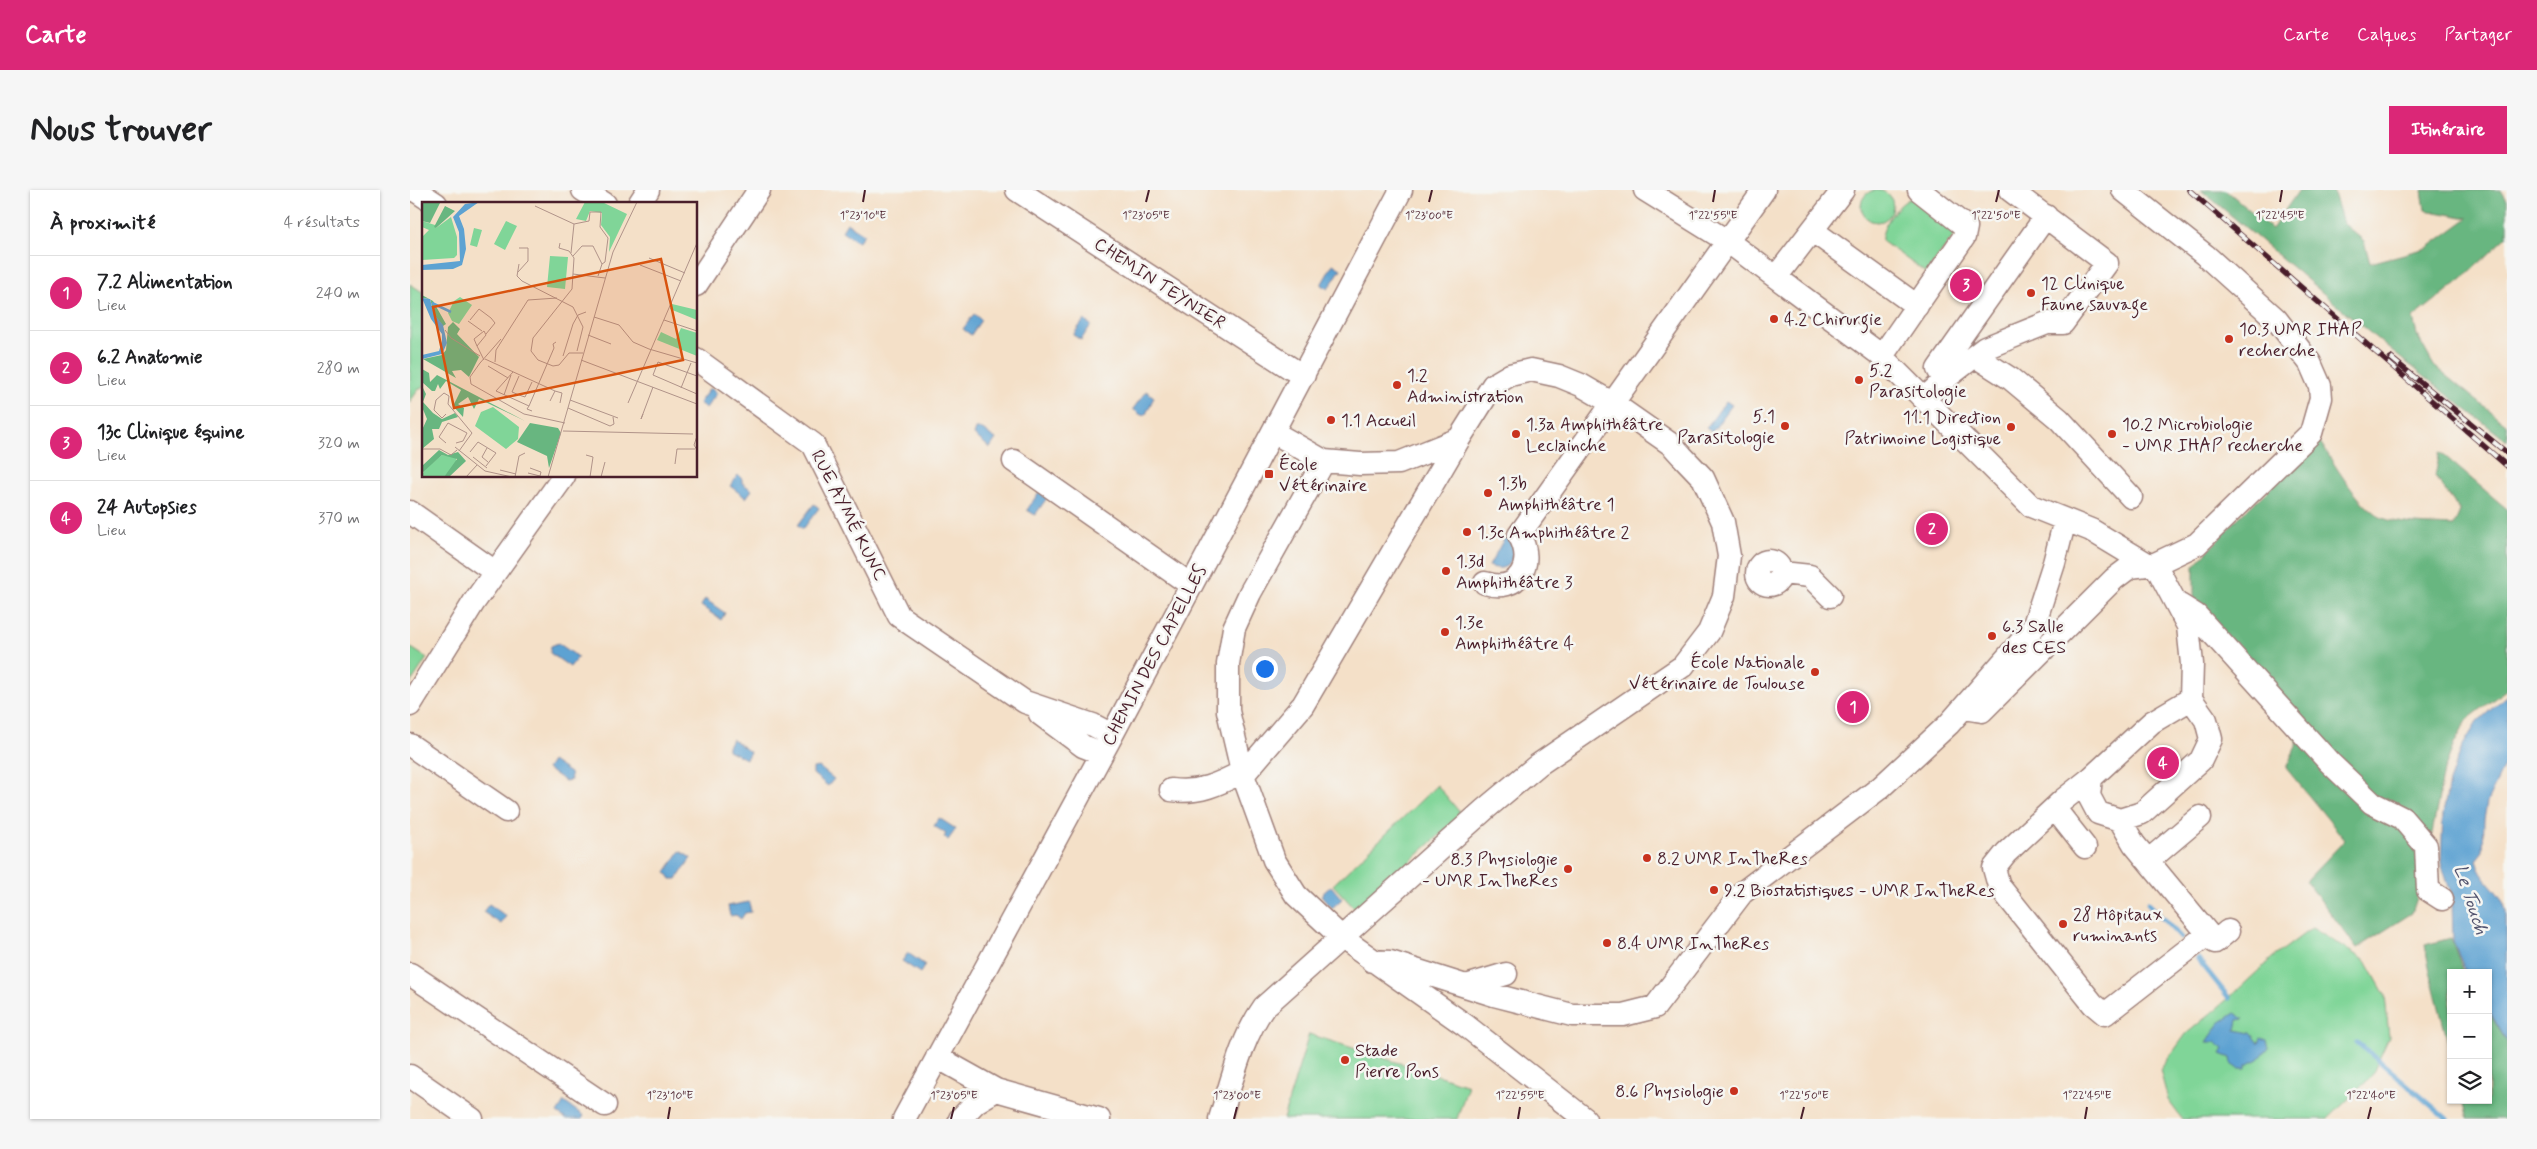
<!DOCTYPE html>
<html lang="fr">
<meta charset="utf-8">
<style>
:root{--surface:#fff;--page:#f6f6f6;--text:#202124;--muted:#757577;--line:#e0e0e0;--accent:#db2777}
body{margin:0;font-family:Mynerve,sans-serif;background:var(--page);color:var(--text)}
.controls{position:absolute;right:15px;bottom:15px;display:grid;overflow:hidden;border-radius:0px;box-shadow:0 1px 4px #0004}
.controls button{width:45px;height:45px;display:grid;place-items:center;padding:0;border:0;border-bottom:1px solid var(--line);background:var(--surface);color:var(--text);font:25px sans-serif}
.you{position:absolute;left:854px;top:478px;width:18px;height:18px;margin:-12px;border:4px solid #fff;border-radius:50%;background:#1a73e8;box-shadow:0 0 0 8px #1a73e833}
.badge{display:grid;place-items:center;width:32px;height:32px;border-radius:50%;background:var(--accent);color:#fff;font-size:16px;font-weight:700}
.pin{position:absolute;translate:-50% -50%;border:2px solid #fff;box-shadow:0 1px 5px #0006}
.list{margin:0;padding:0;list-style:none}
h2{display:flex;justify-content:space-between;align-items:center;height:65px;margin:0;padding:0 20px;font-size:21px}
h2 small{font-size:16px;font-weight:400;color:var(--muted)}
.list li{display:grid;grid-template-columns:32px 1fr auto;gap:15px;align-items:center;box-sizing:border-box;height:75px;padding:0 20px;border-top:1px solid var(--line)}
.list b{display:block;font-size:19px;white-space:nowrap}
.list p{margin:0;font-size:16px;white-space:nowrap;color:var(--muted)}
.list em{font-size:16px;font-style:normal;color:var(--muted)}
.icon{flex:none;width:28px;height:28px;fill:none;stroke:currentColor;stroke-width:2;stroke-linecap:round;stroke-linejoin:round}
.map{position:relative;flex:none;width:2097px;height:929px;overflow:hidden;border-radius:0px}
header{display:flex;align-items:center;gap:30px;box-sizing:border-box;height:70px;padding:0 25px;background:var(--accent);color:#fff}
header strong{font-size:24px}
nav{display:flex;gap:28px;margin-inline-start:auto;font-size:18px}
.intro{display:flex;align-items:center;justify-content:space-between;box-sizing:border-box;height:120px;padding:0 30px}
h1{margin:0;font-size:35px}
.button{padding:12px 22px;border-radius:0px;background:var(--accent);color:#fff;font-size:18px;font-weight:700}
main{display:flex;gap:30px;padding:0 30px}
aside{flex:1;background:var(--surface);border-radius:0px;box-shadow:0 1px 4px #0004}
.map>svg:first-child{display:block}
.green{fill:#80d598;stroke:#657a62}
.forest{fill:#68b680;stroke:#596a56}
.water{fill:#5da2d2;stroke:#54607e}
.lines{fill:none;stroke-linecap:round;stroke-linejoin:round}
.stream{stroke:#5da2d2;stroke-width:5}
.minor-casing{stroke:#9f807a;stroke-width:25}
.minor{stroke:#fff;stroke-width:22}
.rail-casing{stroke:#4a1f2b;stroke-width:5.5}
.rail{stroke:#f6f6f2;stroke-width:4;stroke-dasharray:11;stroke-linecap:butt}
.ticks{fill:none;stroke:#4a1f2b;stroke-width:2}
.poi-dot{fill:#c8321e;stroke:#f6f6f2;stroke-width:2}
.labels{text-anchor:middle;stroke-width:5;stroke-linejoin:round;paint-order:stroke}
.street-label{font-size:18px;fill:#4a1f2b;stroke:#f6f6f2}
.poi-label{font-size:18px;fill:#4a1f2b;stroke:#f6f6f2;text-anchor:start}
.water-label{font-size:19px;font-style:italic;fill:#52536e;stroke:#f6f6f2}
.inset-river{fill:none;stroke:#5da2d2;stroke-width:2.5}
.inset-road{fill:none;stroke:#b09389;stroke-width:1}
.view{fill:#d8530f;fill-opacity:0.15;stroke:#d8530f;stroke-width:2.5}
.inset-edge{fill:none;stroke:#4a1f2b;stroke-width:2.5}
.ticks-label{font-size:12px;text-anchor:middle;fill:#4a1f2b;stroke:#f6f6f2;stroke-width:5;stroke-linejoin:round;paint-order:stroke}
</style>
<header>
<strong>Carte</strong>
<nav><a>Carte</a><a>Calques</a><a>Partager</a></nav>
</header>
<div class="intro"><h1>Nous trouver</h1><a class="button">Itinéraire</a></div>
<main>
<aside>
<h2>À proximité<small>4 résultats</small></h2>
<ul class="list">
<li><span class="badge">1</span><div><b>7.2 Alimentation</b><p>Lieu</p></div><em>240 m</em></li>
<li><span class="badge">2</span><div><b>6.2 Anatomie</b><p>Lieu</p></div><em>280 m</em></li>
<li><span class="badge">3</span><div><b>13c Clinique équine</b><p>Lieu</p></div><em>320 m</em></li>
<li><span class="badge">4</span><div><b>24 Autopsies</b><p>Lieu</p></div><em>370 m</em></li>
</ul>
</aside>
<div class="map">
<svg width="2097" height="929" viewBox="0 0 2097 929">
<rect width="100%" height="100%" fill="#f6f6f2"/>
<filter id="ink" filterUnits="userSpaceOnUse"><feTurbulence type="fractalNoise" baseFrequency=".02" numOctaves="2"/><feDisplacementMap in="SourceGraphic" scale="10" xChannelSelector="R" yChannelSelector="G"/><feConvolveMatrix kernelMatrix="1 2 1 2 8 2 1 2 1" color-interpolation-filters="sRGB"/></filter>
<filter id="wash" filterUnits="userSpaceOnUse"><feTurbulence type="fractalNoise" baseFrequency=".0096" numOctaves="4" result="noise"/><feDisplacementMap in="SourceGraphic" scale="20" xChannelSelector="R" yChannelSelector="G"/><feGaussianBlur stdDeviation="1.12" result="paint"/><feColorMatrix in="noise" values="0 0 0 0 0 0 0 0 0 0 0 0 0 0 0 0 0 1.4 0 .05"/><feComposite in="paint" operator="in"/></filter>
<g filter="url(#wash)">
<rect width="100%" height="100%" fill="#f4e0c8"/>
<path class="green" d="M1451 16a16 16 0 1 1 32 0a16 16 0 1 1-32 0Z
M1502,8L1509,11L1547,42L1516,83L1472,51C1470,38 1489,11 1502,8Z
M0,94L14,103V197L8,200L0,212Z
M0,457L17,468L0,494Z
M1027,595L1052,625L946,720L923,695Z
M1902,738L1956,771L1975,805L1979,847L1961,887L1918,929H1772L1758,910L1750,880L1776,844L1819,808L1862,768Z
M899,844L1058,895L1047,929H873Z"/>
<path class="forest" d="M1791,0H1816L1862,39L1889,0H1923L1933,33L1954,51L1960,73L2017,58L2058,28L2015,20L2012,0H2091L2097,10V47L2052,89L2003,128L2007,145L2024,176L2097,235V251L1979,159Z
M1910,252C1926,276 1943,308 1967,325C1980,335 2027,335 2044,336L2050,321L2025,286L2030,262L2097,319V499L2058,529L2044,554L2034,580L2014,686L2002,723L1947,758L1896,691L1935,650L1876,578L1888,552L1809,437L1784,408V376L1827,329Z
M2041,748L2054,783H2041V866C2033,829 2021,793 2015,755Z
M2078,821L2097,852V929H2057L2052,910H2078Z"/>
<path class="water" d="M437,33L454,44L448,52L432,41Z
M923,74L931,79L918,99L911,95Z
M564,124L571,130L561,145L553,139Z
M674,130L681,135L671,150L663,145Z
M300,198L307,203L296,218L289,213Z
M736,201L744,207L736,224L731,225L723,219Z
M1316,211L1322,215L1302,242L1296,238Z
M566,239H571L586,249L580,258L564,245Z
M328,285L332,289V293L342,300L336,308L320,296Z
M631,299L639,305L625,325L617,320Z
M404,314L409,318L393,339L388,335Z
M1095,347L1103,352C1106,369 1098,384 1079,376Z
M295,409L315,423L311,430L291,416Z
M148,453L168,467L160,477L140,463L141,456Z
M2097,505V570L2077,612L2074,630L2073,661L2066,670C2070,691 2092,700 2096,721L2097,852L2078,819V783H2056L2043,751L2042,706L2031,673L2033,624L2039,592L2052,557L2067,532Z
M322,549L340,562L336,569L318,560V556Z
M142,571L160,583L161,590L155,591L137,579Z
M409,577L424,589L418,596L403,584V578Z
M529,628L546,639L538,650L534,647L536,644L524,636Z
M270,661L281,668L267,689H261L256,682Z
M921,696L932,709L922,718L911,705Z
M339,712L341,722L335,723L331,729L326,725L320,726L318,716Z
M79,714L96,726L91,734L73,722Z
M498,763L515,775L510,783L492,771Z
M1825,823L1834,829L1828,830L1826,840L1841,843L1849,853L1851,848L1857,850L1859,857L1849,869L1836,875V879H1829L1822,874L1821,868L1811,864L1814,859L1805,852H1797L1810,833Z
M154,912L174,926L172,929H156L147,923Z"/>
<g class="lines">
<path class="stream" d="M1738,713L1771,748
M1788,769L1819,808
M1947,852L2037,929"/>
</g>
</g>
<g filter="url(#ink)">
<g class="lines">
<g class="minor-casing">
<path id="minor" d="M5,0L26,14
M173,0L195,14
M607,0L882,179L894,185
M1235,0L1317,51L1468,163L1621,316L1681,340L1739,375
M229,14L238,0
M1403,41L1507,116
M1366,87L1433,0
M286,95L349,0
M1472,166L1554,47L1556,37L1509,0
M1565,166L1601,189L1649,229L1721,307
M286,169L403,254L489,426L615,512L683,535L702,545
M1534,190L1528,179L1636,26
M1514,209L1540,185L1575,158L1637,133H1653L1697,73L1600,0
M604,271L781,395
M914,271L840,403L824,438L818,474V521L833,585L864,670L886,705L933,749L1055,835L1175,929
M0,322L85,382
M1347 383a12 12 0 1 1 24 0a12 12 0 1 1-24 0Z
M1745,374L1778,436L1782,474L1781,509L1742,532L1681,588L1679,606L1688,623L1710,630L1732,623L1791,570L1801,549L1796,530L1781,509
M1372,383L1400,386L1420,406
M1075,393C1108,404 1126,374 1109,345L1354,0
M1770,415L1786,425L1919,572L1962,613L1992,628L2016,656L2018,700L2032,709
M0,515L64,412L154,286
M1554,518L1572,521L1704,389L1720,377L1745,374L1787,354L1901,243L1911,208L1910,196L1900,173L1866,129L1795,65L1713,0
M630,524L673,556L691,563
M0,555L96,621
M1681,588L1653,610L1596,663L1584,678L1589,696L1683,814L1695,824L1798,744
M761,600C788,604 809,594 832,582L833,585L893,515L1049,249
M1645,619L1675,657
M1710,630L1724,654L1805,752L1818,741
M1738,671L1790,627
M962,771L980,772L1084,805L1162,825H1213L1245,817L1332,703L1471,597L1539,534L1623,438L1644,373L1655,330
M0,784L195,915
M1056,796L1096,784
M527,867L586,900L689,929
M0,886L62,929
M494,929L702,545L991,0
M550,929L566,912L586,900
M810,929C822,891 831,849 854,817L1074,620L1128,575L1273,476L1299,442L1314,406L1319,366L1313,332L1293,288L1272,266L1262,255L1202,213L1171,195L1149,186L1121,180L1100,185L1083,195L1049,249L989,273L950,274L914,271L863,242"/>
</g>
<use href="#minor" class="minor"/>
<g class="rail-casing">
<path id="rail" d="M1779,0L2097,276
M1981,168L2097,263"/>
</g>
<use href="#rail" class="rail"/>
</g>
</g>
<path class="ticks" d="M453,12L455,0M736,12L739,0M1019,12L1022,0M1303,12L1305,0M1586,12L1589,0M1870,12L1872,0M258,929L260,917M541,929L544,917M824,929L827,917M1108,929L1110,917M1391,929L1394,917M1675,929L1677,917M1958,929L1961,917"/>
<g class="poi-dot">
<circle cx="1621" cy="103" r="5"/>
<circle cx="1364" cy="129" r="5"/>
<circle cx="1819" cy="149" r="5"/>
<circle cx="1449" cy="190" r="5"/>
<circle cx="987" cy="195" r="5"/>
<circle cx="921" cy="230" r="5"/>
<circle cx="1375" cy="236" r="5"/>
<circle cx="1601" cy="237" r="5"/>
<circle cx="1106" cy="244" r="5"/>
<circle cx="1702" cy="244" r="5"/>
<rect x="854" y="279" width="10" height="10" rx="2.5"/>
<circle cx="1078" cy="303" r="5"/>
<circle cx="1057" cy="342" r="5"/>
<circle cx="1036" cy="381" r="5"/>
<circle cx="1035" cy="442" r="5"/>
<circle cx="1582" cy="446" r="5"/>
<circle cx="1405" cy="482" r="5"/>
<circle cx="1237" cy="668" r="5"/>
<circle cx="1158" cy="679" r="5"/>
<circle cx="1304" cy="700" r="5"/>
<circle cx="1653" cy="734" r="5"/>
<circle cx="1197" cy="753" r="5"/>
<circle cx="935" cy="870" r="5"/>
<circle cx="1324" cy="901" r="5"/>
</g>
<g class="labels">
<g class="street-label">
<text transform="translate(750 93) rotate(33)" y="6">CHEMIN TEYNIER</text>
<text transform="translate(439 325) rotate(63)" y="6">RUE AYMÉ KUNC</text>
<text transform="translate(744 465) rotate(-62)" y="6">CHEMIN DES CAPELLES</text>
</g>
<g class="poi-label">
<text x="1631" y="99">12 Clinique<tspan x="1631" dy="21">Faune sauvage</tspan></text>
<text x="1374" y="135">4.2 Chirurgie</text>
<text x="1829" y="145">10.3 UMR IHAP<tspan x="1829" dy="21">recherche</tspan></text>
<text x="1459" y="186">5.2<tspan x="1459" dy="21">Parasitologie</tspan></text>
<text x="997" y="191">1.2<tspan x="997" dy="21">Administration</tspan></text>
<text x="1365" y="232" text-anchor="end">5.1<tspan x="1365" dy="21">Parasitologie</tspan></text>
<text x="1591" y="233" text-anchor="end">11.1 Direction<tspan x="1591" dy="21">Patrimoine Logistique</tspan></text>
<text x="931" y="236">1.1 Accueil</text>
<text x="1116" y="240">1.3a Amphithéâtre<tspan x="1116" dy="21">Leclainche</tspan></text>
<text x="1712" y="240">10.2 Microbiologie<tspan x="1712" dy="21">- UMR IHAP recherche</tspan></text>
<text x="869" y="280">École<tspan x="869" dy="21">Vétérinaire</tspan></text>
<text x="1088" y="299">1.3b<tspan x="1088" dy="21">Amphithéâtre 1</tspan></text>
<text x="1067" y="348">1.3c Amphithéâtre 2</text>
<text x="1046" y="377">1.3d<tspan x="1046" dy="21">Amphithéâtre 3</tspan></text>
<text x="1045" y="438">1.3e<tspan x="1045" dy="21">Amphithéâtre 4</tspan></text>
<text x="1592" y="442">6.3 Salle<tspan x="1592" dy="21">des CES</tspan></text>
<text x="1395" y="478" text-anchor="end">École Nationale<tspan x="1395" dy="21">Vétérinaire de Toulouse</tspan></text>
<text x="1247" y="674">8.2 UMR InTheRes</text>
<text x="1148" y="675" text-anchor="end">8.3 Physiologie<tspan x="1148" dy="21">- UMR InTheRes</tspan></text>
<text x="1314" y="706">9.2 Biostatistiques - UMR InTheRes</text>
<text x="1663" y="730">28 Hôpitaux<tspan x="1663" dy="21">ruminants</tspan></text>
<text x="1207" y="759">8.4 UMR InTheRes</text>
<text x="945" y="866">Stade<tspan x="945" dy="21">Pierre Pons</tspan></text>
<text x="1314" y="907" text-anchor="end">8.6 Physiologie</text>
</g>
<g class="water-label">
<text transform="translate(2062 709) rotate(72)" y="7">Le Touch</text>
</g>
</g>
<g transform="translate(12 12)">
<rect width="275" height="275" fill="#f4e0c8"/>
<path d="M163,0H180L205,12L187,50L188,35L179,23L180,11L168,9L164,19L154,17ZM29,15L35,35V53L32,56L0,58V35L7,28L0,25V19L13,23L14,26ZM84,19L95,24L83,48L72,42ZM52,26L60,28L55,45L48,43ZM128,54L146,55L143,87L125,85ZM38,95L50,103L37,122L30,119L26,111L32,99ZM250,102L275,108V118L248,107ZM259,126L275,131V154L235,138L239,130L254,137ZM71,205L97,225L96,237L84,247L53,224L59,210ZM20,253L34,255V263L22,275H0L2,268Z" fill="#80d598"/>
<path d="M0,0L18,1L8,21L0,19ZM23,4L33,9L14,26L12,25ZM0,93L11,99L24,122L21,124L13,114L8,97L0,96ZM31,120L38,127L35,132L57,155L47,175L39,168L30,169L34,176L1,157L20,153L24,148L26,125ZM0,167L7,171L8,180L15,173L103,219L57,197L52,207L46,195L36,202L42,206L41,215L31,204L39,188L24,179L18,187L16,182L13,189H10L0,180ZM0,184L4,192L1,200L11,211L20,217L33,211L36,215L20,220L17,227H10L12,237L0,247V228L5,217L0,205ZM108,221L136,226L139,231L127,266L125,254L95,240ZM17,248L26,253L36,250L44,259L27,275H22L35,257L20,253L0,271V264Z" fill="#68b680"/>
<path d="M57,0L37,14L42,27L44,47L40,63L31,67L0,68V63L38,59L37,30L31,15L43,2ZM0,96L8,97L12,112L21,123L25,141L20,152L0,157V153L17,149L20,139V132L9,117Z" fill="#5da2d2"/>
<path class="inset-river" d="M10,101L29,110"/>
<path class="inset-road" d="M113,4L152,22M138,41L137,46L147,49L152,56L150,87L111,136L109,149L116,158L131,164L137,163L147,151H161M149,51L152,22L167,19L168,10H179L178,25L186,36L183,60L180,62M151,54L160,44H171L180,62L176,74M227,56L263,71M97,62L95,74L100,79L151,105L161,125L155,149M218,63L259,79M96,70L106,59V46H97M151,72L183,76M172,115L197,123L211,140L227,147L275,161M48,118L57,107L69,116L73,121L64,132M242,118L275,129M46,119L60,129M23,128L29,136L58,154M166,133L189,142M79,137L58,161L48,175L49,182L102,212L143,221M55,144L52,137L62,129L64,133L55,144L62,158M141,154L151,122L156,113L164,110M63,157L133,189M159,158L275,202M73,160L74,148L106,98L135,96M66,164L86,176M91,170L74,189L107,204L105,207L110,209M97,174L90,190L97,193L103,195L110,180M275,174L236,160L231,173L275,192M259,186L269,161M82,193L89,173M148,198L196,216M128,199L133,189L140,191L138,201M206,201L275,41M107,204L132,146L131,142L134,140M146,206L188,224L192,222L191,215M24,212L20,216L12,208L14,198L22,191L27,194L26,202L50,231L37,249M221,212L219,217L231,185M141,229L271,232M275,234L272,243L275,248M24,241L17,235L26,221L45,231L41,239L34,241M33,245L63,269L90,275M65,246L60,255L66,260M0,247H18L29,253L35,248M48,250L56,240L74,251L64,264M164,253L171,255L168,275M51,255L65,266M253,262L255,247H273M78,268L94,272M106,271L118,274L119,270L108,266M44,275L55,263M93,275L97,254L103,251M126,275L191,50L215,0M179,275L183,260"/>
<path class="view" d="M239,57L261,158L32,206L11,105Z"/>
<rect width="275" height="275" class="inset-edge"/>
</g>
<g class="ticks-label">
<text x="453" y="29">1°23'10"E</text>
<text x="736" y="29">1°23'05"E</text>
<text x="1019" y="29">1°23'00"E</text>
<text x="1303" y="29">1°22'55"E</text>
<text x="1586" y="29">1°22'50"E</text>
<text x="1870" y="29">1°22'45"E</text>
<text x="260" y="909">1°23'10"E</text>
<text x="544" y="909">1°23'05"E</text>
<text x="827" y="909">1°23'00"E</text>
<text x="1110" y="909">1°22'55"E</text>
<text x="1394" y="909">1°22'50"E</text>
<text x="1677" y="909">1°22'45"E</text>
<text x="1961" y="909">1°22'40"E</text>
</g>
</svg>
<div class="controls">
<button>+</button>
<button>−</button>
<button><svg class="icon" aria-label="layers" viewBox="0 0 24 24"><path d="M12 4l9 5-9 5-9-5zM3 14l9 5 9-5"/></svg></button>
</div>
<div class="you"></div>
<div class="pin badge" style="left:1443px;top:517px">1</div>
<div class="pin badge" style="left:1522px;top:339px">2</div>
<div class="pin badge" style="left:1556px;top:95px">3</div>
<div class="pin badge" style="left:1753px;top:573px">4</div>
</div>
</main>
